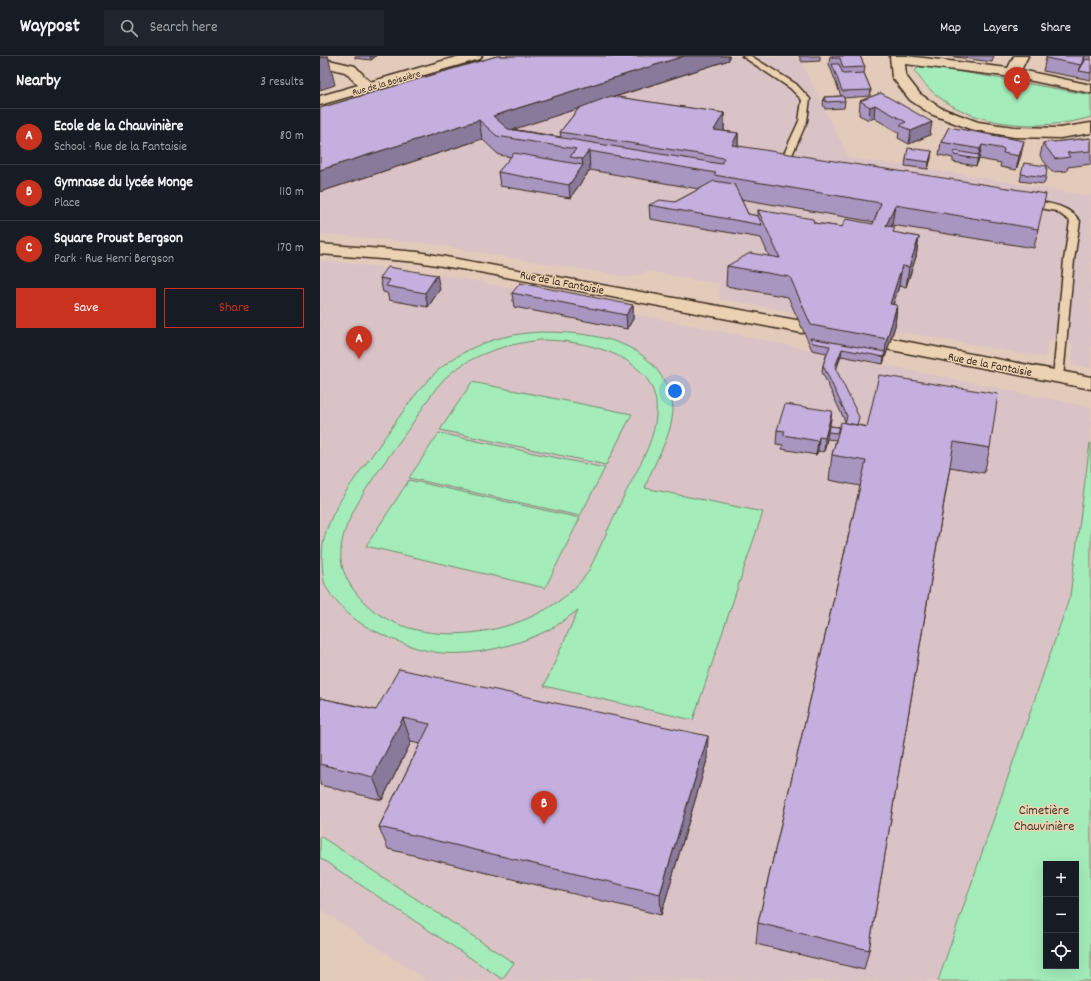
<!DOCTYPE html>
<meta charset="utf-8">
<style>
:root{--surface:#171b24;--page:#20242c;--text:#f1f3f6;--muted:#9ea1a6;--line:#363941;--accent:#c8321e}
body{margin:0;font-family:Dekko,sans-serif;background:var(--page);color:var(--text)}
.controls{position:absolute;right:12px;bottom:12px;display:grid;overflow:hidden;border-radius:0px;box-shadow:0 4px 16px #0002}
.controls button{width:36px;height:36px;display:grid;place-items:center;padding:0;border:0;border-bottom:1px solid var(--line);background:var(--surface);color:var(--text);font:20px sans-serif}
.you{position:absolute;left:355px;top:335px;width:14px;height:14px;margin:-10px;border:3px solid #fff;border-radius:50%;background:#1a73e8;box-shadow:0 0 0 6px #1a73e833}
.badge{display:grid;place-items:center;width:26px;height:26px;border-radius:50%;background:var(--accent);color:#fff;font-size:13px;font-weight:700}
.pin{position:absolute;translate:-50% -33px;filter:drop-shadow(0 1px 2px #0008)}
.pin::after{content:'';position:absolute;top:21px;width:14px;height:12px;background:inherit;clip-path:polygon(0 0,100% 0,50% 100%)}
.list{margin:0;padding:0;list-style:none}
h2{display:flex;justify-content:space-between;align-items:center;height:52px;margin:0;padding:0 16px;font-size:17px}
h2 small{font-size:13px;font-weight:400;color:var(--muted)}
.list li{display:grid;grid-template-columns:26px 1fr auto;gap:12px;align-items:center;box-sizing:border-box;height:56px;padding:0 16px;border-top:1px solid var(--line)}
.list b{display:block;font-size:15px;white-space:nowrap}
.list p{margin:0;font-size:13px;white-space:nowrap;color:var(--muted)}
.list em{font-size:13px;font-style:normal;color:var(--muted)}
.actions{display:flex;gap:8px;padding:12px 16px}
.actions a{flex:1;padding:9px 0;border:1px solid var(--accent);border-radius:0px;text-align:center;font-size:14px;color:var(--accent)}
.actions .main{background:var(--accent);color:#fff}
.icon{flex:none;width:22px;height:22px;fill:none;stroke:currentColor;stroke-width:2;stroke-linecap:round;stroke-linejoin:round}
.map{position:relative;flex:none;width:771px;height:925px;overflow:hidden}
header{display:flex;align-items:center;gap:24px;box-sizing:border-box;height:56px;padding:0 20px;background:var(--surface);border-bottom:1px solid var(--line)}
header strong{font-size:19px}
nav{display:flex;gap:22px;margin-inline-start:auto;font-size:14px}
.search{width:280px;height:36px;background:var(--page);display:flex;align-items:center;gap:10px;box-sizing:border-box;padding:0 14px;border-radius:0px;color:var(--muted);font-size:15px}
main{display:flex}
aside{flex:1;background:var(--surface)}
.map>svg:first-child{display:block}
.built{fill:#dac3c6}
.green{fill:#a4ecba;stroke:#708b6c;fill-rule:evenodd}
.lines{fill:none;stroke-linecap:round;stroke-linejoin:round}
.service-casing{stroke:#3b2a1e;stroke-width:3}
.minor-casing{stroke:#3b2a1e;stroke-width:3}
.tertiary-casing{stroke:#3b2a1e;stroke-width:3}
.service{fill:#ebd2b2;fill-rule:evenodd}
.minor{fill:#ebd2b2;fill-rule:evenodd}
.tertiary{fill:#ebd2b2;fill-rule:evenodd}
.wall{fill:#a996c0;stroke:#3b2a1e;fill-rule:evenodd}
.shaded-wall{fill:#897a9c;stroke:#3b2a1e}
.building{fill:#c4afdf;stroke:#3b2a1e}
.labels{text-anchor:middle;stroke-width:3;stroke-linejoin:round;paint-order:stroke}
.far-street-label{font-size:10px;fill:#3b2a1e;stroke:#ebd2b2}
.street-label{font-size:12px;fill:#3b2a1e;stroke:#ebd2b2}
.near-park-label{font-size:14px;fill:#463d2e;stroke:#ebd2b2}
</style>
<header>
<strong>Waypost</strong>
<div class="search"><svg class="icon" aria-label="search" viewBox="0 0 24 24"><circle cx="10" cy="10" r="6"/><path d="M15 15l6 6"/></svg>Search here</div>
<nav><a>Map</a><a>Layers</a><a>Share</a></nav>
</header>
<main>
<aside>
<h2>Nearby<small>3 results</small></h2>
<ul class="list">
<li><span class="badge">A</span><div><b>Ecole de la Chauvinière</b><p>School · Rue de la Fantaisie</p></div><em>80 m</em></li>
<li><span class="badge">B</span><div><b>Gymnase du lycée Monge</b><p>Place</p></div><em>110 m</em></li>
<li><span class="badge">C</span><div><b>Square Proust Bergson</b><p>Park · Rue Henri Bergson</p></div><em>170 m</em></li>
</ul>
<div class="actions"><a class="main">Save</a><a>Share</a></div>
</aside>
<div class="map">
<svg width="771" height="925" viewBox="0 0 771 925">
<rect width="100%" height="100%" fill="#e3cbbb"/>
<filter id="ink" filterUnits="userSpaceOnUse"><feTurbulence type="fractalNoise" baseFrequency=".025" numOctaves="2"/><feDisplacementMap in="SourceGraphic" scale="8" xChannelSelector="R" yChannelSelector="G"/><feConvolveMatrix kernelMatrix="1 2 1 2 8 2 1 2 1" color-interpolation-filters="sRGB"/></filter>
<g filter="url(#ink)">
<path class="built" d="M187,0H478L529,102L633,117L771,140V312L752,309L753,289L728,284L725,302L400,243L398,228L327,215L312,222L109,188L0,178V55Z
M0,204L105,216L155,225L771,351V382L750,540L618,925H107L0,853Z"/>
<path class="green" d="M599,11H610L666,20L771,39V61C714,78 629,70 595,15Z
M220,276C265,276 325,281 346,329C350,337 353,346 353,356C351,383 333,407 325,432L443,456L373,664L224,630L258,554C250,560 242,566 234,571C202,589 151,602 114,596C91,592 68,582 47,571C33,564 8,541 4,525C1,508 1,486 8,470C19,440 42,414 60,388C78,363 101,326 126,308C154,287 185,278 220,276ZM221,284C265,284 342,300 336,360C334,388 314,419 302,444C290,468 280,492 268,516C225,579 99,602 44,546C34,536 25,523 22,509C19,496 22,482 27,469C42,433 70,400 92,368C104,351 115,329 132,316C158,296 189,288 221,284Z
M152,326L312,358L286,409L120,374Z
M119,377L285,412L260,460L89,422Z
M770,387H771V925H618L750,540ZM726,808H756V910H726Z
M89,424L260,462L225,532L46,490Z
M0,780L194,907L182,923L0,802Z"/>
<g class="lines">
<g class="service-casing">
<path id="service" d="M422,0H431L476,28L490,43L487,65L472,99L483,105L482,107H476L463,100L479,65L482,44L470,32Z
M707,144C727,147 747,148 760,165L754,204L743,321L742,323H734L733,321L744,204L750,165L736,155L704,149L702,147L704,145Z"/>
</g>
<g class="minor-casing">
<path id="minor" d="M140,0H162L160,3L0,49V40L38,29L25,16L0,10V2L35,10L50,26Z
M570,0H587L688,12L694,0H708L701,14L771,29V37L693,21L585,8L586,20L600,38L621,52L658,66L694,71L740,72L771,67V77L740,82L694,81L650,73L611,58L590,44L572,21Z"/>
</g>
<g class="tertiary-casing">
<path id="tertiary" d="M0,188L98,196L482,265L489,267L491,271L489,275L482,277L165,217L98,206L0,198Z
M568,282L771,321V333L561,292L558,288L561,284Z"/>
</g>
<use href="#service" class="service"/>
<use href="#minor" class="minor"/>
<use href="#tertiary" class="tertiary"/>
</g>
<path class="wall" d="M35,0H56L51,4L35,2Z
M177,0H409V4L295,41L404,57V75L418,77V90L718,173L714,192L572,169L571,171L574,177L599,181L596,201L586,231L579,230L573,249H577L575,270L563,308L521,300L516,314L538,369L670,392L664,417L630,411L549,894L544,914L436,888L438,867L540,430L509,424L512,399L516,384L507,383L504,396L498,395L496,399L462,393L463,389L456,388L457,374L510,370L519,371L525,367V365L502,316L503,309L507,297L492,294L468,241L406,230L407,210L449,200L441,182L330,163L329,149L355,146L379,133L270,114L250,142L180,130L178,116L191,101L179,99L162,83L0,136V52ZM259,52L240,76L241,81L192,73ZM421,143L554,166L553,168L522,171L494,167L438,154V160L428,158Z
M479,0H500V5L482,6Z
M510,0H540L545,11L544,17L551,34L550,40L524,42L525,45L524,52L505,53L503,48L504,41L521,40L509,8Z
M628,0H674L672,6Z
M727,0H771V24L723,15L726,2Z
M561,37L610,79L589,88L578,82L579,77L554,62L549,64L539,59L540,45Z
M629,71L701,99L696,114L680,111L681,107L659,103L656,110L633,106V102L619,99L621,86Z
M771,82V108L748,111L747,115L732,116L720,100L723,87Z
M611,102L608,113L585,110L586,103Z
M704,107L726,121L724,128L700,125Z
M60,222L120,233L108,251L69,244L67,237L63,236Z
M192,237L313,249V263L307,273L194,251Z
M0,642L56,654L387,704L341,859L68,793L59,771L100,688L91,686L62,744L0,729Z"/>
<path class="shaded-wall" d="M8,0L15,29L0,34V2Z
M50,0H56L51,4Z
M364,0H409V4L176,79L173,60Z
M765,0L762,13L759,15L761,9Z
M555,49L554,62L549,64L550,51Z
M404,57V76L394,74Z
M159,64L162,83L0,136V114Z
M612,66L610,79L589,88L591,75Z
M418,77V96L412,89Z
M704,85L701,99L696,114L699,100Z
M662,89L659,103L656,110L660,93Z
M269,95L270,114L250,142L249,129L263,109L262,103Z
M612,95L611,102L608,113L609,106Z
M575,149L572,169L564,190L566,170Z
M599,181L596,201L586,231L589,211Z
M582,210L579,230L567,268L570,248Z
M117,219L120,233L108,251L105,237Z
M313,249V263L307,273L306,259Z
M577,249L575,270L563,308L567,283Z
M522,293L521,300L514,319L515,311Z
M512,355L510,370L508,376L507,383L504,396L505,382Z
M499,381L498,395L496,399L498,385Z
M83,662L91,686L62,744L53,721Z
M388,680L387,704L341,859L340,838Z"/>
<path class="building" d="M0,0H8L0,2Z
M177,0H364L173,60L188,73L401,108L404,102L240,76L259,52L291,40L404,57L394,74L418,77L412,89L726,138L718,173L575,149L566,170L575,171L573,176L599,181L589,211L582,210L570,248L577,249L567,283L491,269L470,221L407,210L430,197L460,202L438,154L493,163L494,167L522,171L526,163L553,168L561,147L394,119L396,117L269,95L262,103L250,101L256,93L177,80L159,64L0,114V52Z
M512,0H540L545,11L523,12L520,2H513Z
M727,0H765L761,9L726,2Z
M766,3L771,4V17L759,15Z
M512,8H519L523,18L544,17L551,34L522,35Z
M561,37L612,66L591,75L580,69L586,66L555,49L550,51L540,45Z
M523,40L525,45L506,46L504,41Z
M629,71L704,85L699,100L683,97L684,93L662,89L660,93L621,86Z
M771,82V95L747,97L750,101L735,103L723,87Z
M588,92L612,95L609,106L586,103Z
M635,95L659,99L657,103L634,99Z
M194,97L263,109L249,129L178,116Z
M704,107L727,110L726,121L701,118Z
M394,125L414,128L428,158L438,160L442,169L329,149L340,144L355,146Z
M68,211L117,219L105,237L66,230L70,224L60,222Z
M200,227L313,249L306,259L192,237Z
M490,282L565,296L564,301L522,293L515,311L539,361L537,369L525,367L527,360L503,309L510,290L493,287Z
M559,319L678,338L670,392L634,386L549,894L438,867L546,405L512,399L521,366L547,371Z
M465,348L512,355L505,382L499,381L498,385L463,379L465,375L457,374Z
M509,370L519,371L517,377L508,376Z
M79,613L388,680L340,838L59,771L110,668L83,662L53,721L0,708V642L56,654Z"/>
</g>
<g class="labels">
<g class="far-street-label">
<text transform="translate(66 26) rotate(-16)" y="4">Rue de la Boissière</text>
</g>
<g class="street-label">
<text transform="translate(242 226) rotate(11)" y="4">Rue de la Fantaisie</text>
<text transform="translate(670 308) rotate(11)" y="4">Rue de la Fantaisie</text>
</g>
<g class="near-park-label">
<text x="724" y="758">Cimetière<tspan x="724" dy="16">Chauvinière</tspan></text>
</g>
</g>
</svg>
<div class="controls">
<button>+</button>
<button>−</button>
<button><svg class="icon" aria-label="locate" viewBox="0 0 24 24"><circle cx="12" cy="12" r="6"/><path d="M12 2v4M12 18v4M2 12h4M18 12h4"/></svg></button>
</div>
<div class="you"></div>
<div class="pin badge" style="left:39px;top:303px">A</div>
<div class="pin badge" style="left:224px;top:768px">B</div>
<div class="pin badge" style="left:697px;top:44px">C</div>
</div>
</main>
